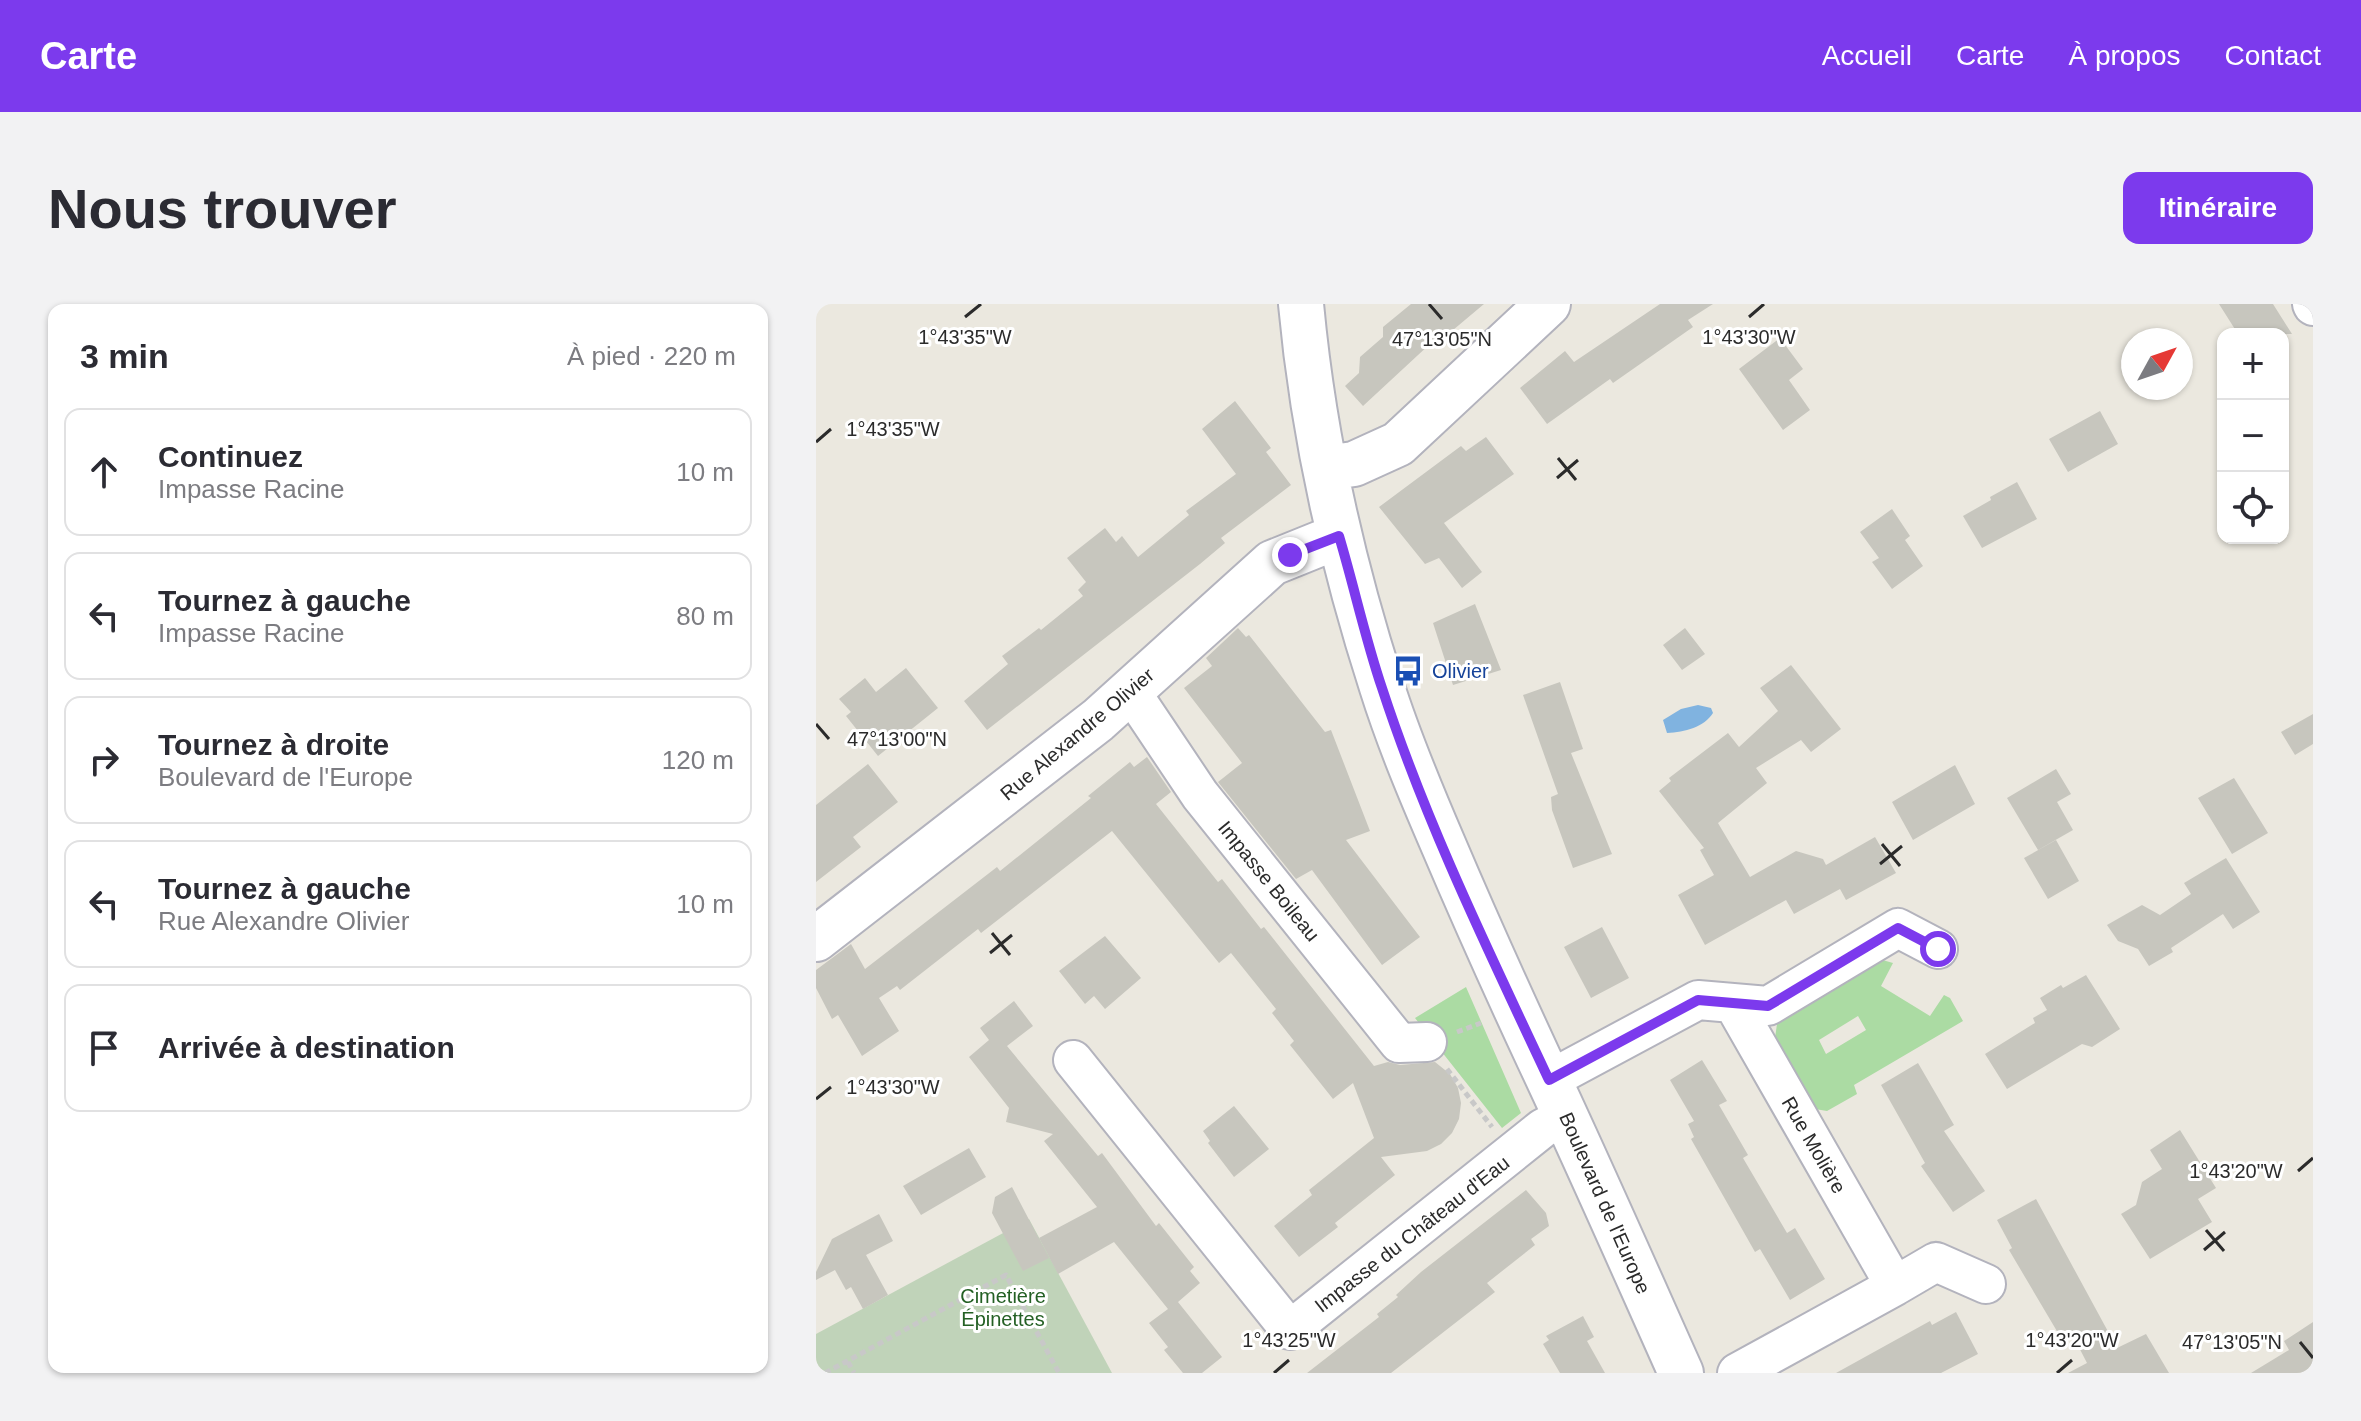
<!DOCTYPE html>
<html lang="fr">
<meta charset="utf-8">
<style>
:root{--surface:#fff;--page:#f2f2f3;--text:#2b2b33;--muted:#7c7c81;--line:#e1e1e2;--accent:#7c3aed}
body{margin:0;font-family:Arial,sans-serif;background:var(--page);color:var(--text)}
.controls{position:absolute;right:24px;top:24px;display:grid;overflow:hidden;border-radius:16px;box-shadow:0 2px 6px #0004}
.controls button{width:72px;height:72px;display:grid;place-items:center;padding:0;border:0;border-bottom:2px solid var(--line);background:var(--surface);color:var(--text);font:40px sans-serif}
.compass{position:absolute;left:1305px;top:24px;width:72px;height:72px;border-radius:50%;background:var(--surface);box-shadow:0 2px 6px #0004;rotate:50deg}
.stop{position:absolute;width:24px;height:24px;margin:-18px;border:6px solid #7c3aed;border-radius:50%;background:#fff}
.stop.end{background:#7c3aed;border-color:#fff;box-shadow:0 2px 8px #0008}
.list{margin:0;padding:0;list-style:none}
h2{display:flex;justify-content:space-between;align-items:center;height:104px;margin:0;padding:0 32px;font-size:34px}
h2 small{font-size:26px;font-weight:400;color:var(--muted)}
.list li{display:grid;grid-template-columns:52px 1fr auto;gap:24px;align-items:center;box-sizing:border-box;height:128px;margin:0 16px 16px;padding:0 16px;border:2px solid var(--line);border-radius:16px}
.list b{display:block;font-size:30px;white-space:nowrap}
.list p{margin:0;font-size:26px;white-space:nowrap;color:var(--muted)}
.list em{font-size:26px;font-style:normal;color:var(--muted)}
.icon{flex:none;width:44px;height:44px;fill:none;stroke:currentColor;stroke-width:2;stroke-linecap:round;stroke-linejoin:round}
.map{position:relative;flex:none;width:1497px;height:1069px;overflow:hidden;border-radius:16px}
header{display:flex;align-items:center;gap:48px;box-sizing:border-box;height:112px;padding:0 40px;background:var(--accent);color:#fff}
header strong{font-size:38px}
nav{display:flex;gap:44px;margin-inline-start:auto;font-size:28px}
.intro{display:flex;align-items:center;justify-content:space-between;box-sizing:border-box;height:192px;padding:0 48px}
h1{margin:0;font-size:56px}
.button{padding:20px 36px;border-radius:16px;background:var(--accent);color:#fff;font-size:28px;font-weight:700}
main{display:flex;gap:48px;padding:0 48px}
aside{flex:1;background:var(--surface);border-radius:16px;box-shadow:0 2px 6px #0004}
.map>svg:first-child{display:block}
.green{fill:#abdba3;fill-rule:evenodd}
.cemetery{fill:#c0d3b9}
.water{fill:#80b3e0}
.building{fill:#c7c6be}
.lines{fill:none;stroke-linecap:round;stroke-linejoin:round}
.minor-casing{stroke:#b3b3bd;stroke-width:42}
.tertiary-casing{stroke:#b3b3bd;stroke-width:48}
.path{stroke:#c8c8c8;stroke-width:5;stroke-dasharray:6 4;stroke-linecap:butt}
.minor{stroke:#fff;stroke-width:38}
.tertiary{stroke:#fff;stroke-width:44}
.route{stroke:#7c3aed;stroke-width:10}
.ticks{fill:none;stroke:#2b2b2b;stroke-width:3}
.labels{text-anchor:middle;stroke-width:6;stroke-linejoin:round;paint-order:stroke}
.transit-label{font-size:20px;fill:#164399;stroke:#fff;text-anchor:start}
.street-label{font-size:20px;fill:#2b2b2b;stroke:#fff}
.park-label{font-size:20px;fill:#246024;stroke:#fff}
.ticks-label{font-size:20px;text-anchor:middle;fill:#2b2b2b;stroke:#fff;stroke-width:6;stroke-linejoin:round;paint-order:stroke}
</style>
<header>
<strong>Carte</strong>
<nav><a>Accueil</a><a>Carte</a><a>À propos</a><a>Contact</a></nav>
</header>
<div class="intro"><h1>Nous trouver</h1><a class="button">Itinéraire</a></div>
<main>
<aside>
<h2>3 min<small>À pied · 220 m</small></h2>
<ul class="list">
<li><svg class="icon" aria-label="ahead" viewBox="0 0 24 24"><path d="M12 20V5M6 11l6-6 6 6"/></svg><div><b>Continuez</b><p>Impasse Racine</p></div><em>10 m</em></li>
<li><svg class="icon" aria-label="left" viewBox="0 0 24 24"><path d="M17 20v-9H6M10 6l-5 5 5 5"/></svg><div><b>Tournez à gauche</b><p>Impasse Racine</p></div><em>80 m</em></li>
<li><svg class="icon" aria-label="right" viewBox="0 0 24 24"><path d="M7 20v-9h11M14 6l5 5-5 5"/></svg><div><b>Tournez à droite</b><p>Boulevard de l'Europe</p></div><em>120 m</em></li>
<li><svg class="icon" aria-label="left" viewBox="0 0 24 24"><path d="M17 20v-9H6M10 6l-5 5 5 5"/></svg><div><b>Tournez à gauche</b><p>Rue Alexandre Olivier</p></div><em>10 m</em></li>
<li><svg class="icon" aria-label="arrive" viewBox="0 0 24 24"><path d="M6 21V4h12l-3 4 3 4H6"/></svg><div><b>Arrivée à destination</b></div></li>
</ul>
</aside>
<div class="map">
<svg width="1497" height="1069" viewBox="0 0 1497 1069">
<rect width="100%" height="100%" fill="#ebe8df"/>
<path class="green" d="M1063,655L1077,659L1065,682L1114,712L1128,691L1134,694L1147,717L1038,781L1041,790L1011,807L999,805L959,734L961,720ZM1042,712L1050,726L1010,750L1003,736Z
M650,683L705,809L686,824L599,714Z"/>
<path class="cemetery" d="M213,915L296,1069H0V1030Z"/>
<path class="water" d="M882,401L895,404L897,409C888,423 869,428 851,429L847,416L865,405Z"/>
<path class="building" d="M595,0H668L618,42L615,39L547,102L529,82L543,69L544,53L567,33V23Z
M844,0H897L872,16L877,23L797,79L794,75L731,120L704,84L749,47L758,58Z
M1403,0H1457L1476,30H1422Z
M964,34L987,65L973,76L994,106L967,126L923,65Z
M419,97L455,144L450,148L475,181L405,234L409,239L384,260L171,426L148,397L192,360L186,352L223,324L225,326L267,292L262,286L270,278L251,254L289,224L300,238L306,232L322,253L373,211L370,207L420,170L386,125Z
M1284,107L1302,140L1252,168L1233,135Z
M670,133L698,170L628,219L666,268L646,284L623,254L609,260L563,203L645,142L650,147Z
M1201,178L1221,215L1166,244L1147,212L1175,196L1174,193Z
M1076,205L1094,232L1089,236L1107,262L1076,285L1056,258L1063,254L1044,228Z
M659,300L685,366L637,381L617,319Z
M422,324L430,333L433,331L509,428L515,426L554,527L530,536L604,633L566,661L496,566L480,575L402,478L426,459L368,384L396,362L390,354Z
M869,324L889,350L866,366L847,341Z
M975,361L1025,425L995,448L985,436L940,464L951,479L902,519L934,573L980,547L1007,555L1010,561L1059,533L1080,569L1030,596L1024,585L978,610L970,596L889,641L862,591L898,571L884,546L888,544L843,487L855,477L853,474L912,429L923,443L962,407L944,384Z
M90,364L122,404L62,452L30,412L35,408L23,395L49,374L60,388Z
M744,378L767,445L755,449L796,550L757,564L736,506L735,493L742,490L707,391Z
M1497,410V440L1479,451L1465,428Z
M331,453L355,488L340,500L402,578L406,575L445,625L448,623L558,762L572,758L584,761L619,758L634,770L642,784L645,799L643,815L636,829L625,840L611,847L565,853L579,871L519,919L522,923L483,953L458,922L496,891L493,886L558,834L537,779L517,795L474,741L478,737L456,709L460,705L415,649L403,659L296,527L165,629L162,625L84,686L81,682L63,694L83,727L46,752L22,711L16,715L0,684V666L35,640L49,665L181,563L184,567L275,494L272,492L314,458L318,463Z
M52,460L82,498L37,533L45,543L0,578V501Z
M1139,461L1159,500L1097,536L1076,498Z
M1240,465L1255,490L1241,498L1257,526L1222,546L1191,494Z
M1418,474L1452,529L1416,550L1382,494Z
M1240,536L1263,577L1232,595L1208,554Z
M1410,554L1444,608L1417,625L1407,610L1355,644L1357,648L1333,662L1322,645L1302,637L1291,621L1326,601L1344,611L1375,590L1368,579Z
M786,623L813,674L775,694L748,643Z
M289,632L325,674L289,705L278,692L269,700L243,667Z
M1270,671L1304,725L1276,743L1266,740L1191,785L1169,750L1219,719L1217,714L1231,706L1224,694L1245,681L1247,684Z
M198,697L217,722L191,742L282,852L286,849L340,922L343,919L378,963L374,967L384,979L362,998L406,1053L386,1069H367L348,1046L352,1043L333,1019L352,1005L298,938L242,970L223,934L281,903L228,837L237,830L190,818L193,804L153,753L173,736L164,724Z
M886,756L911,797L903,801L932,851L927,854L971,929L979,924L1009,975L974,996L944,945L939,948L875,835L878,833L872,820L878,817L854,776Z
M1102,759L1138,821L1128,827L1169,887L1137,908L1105,862L1109,859L1065,781Z
M418,802L453,845L418,873L392,839L394,837L387,827Z
M1364,826L1400,884L1382,895L1396,918L1334,955L1305,910L1320,901L1326,878L1346,865L1334,846Z
M153,844L170,873L105,911L87,882Z
M196,883L233,954L207,967L176,909L179,893Z
M710,886L730,909L733,922L715,935L719,941L671,979L679,988L575,1069H491L563,1013L561,1010L582,993L580,991L605,968Z
M1220,895L1301,1044L1330,1030L1353,1069H1252L1271,1059L1255,1028L1245,1034L1193,946L1196,944L1181,916Z
M63,910L77,937L50,951L72,991L47,1005L35,983L30,986L19,966L0,976V968L16,935Z
M1140,1008L1162,1050L1125,1069H1020L1114,1017L1116,1021Z
M767,1012L778,1033L771,1037L789,1069H744L727,1040L733,1036L730,1032Z
M1497,1018V1069H1435L1473,1046L1468,1037Z"/>
<g class="lines">
<g class="minor-casing">
<path id="minor" d="M1496,0L1497,2
M315,388L384,491L583,739L611,738
M917,699L1079,982L921,1069
M257,756L474,1026L727,824L750,812
M733,776L882,696L952,702L1082,624L1122,645
M1079,982L1120,958L1170,980"/>
</g>
<g class="tertiary-casing">
<path id="tertiary" d="M485,0C497,130 526,259 566,383C583,437 605,489 627,540C658,613 690,684 723,755C772,859 818,964 865,1069
M509,164L538,160L582,140L732,0
M0,635L282,416L456,259L523,232"/>
</g>
<path class="path" d="M641,728L665,719
M631,765L676,823
M32,1058L38,1069
M9,1069L190,971L243,1069"/>
<use href="#minor" class="minor"/>
<use href="#tertiary" class="tertiary"/>
</g>
<g class="lines">
<path class="route" d="M474,251L523,232C538,282 549,334 566,384C610,519 673,648 733,776L882,696L952,702L1082,624L1122,645"/>
</g>
<path class="ticks" d="M613,0L626,15M149,13L165,0M933,13L948,0M0,138L15,125M742,154L760,176M741,174L762,156M0,420L13,435M1066,540L1084,562M1064,560L1086,542M176,629L194,651M174,649L196,631M0,795L15,783M1482,867L1497,854M1390,926L1408,947M1388,946L1409,928M1484,1038L1497,1054M458,1069L473,1056M1241,1069L1256,1056"/>
<defs>
<g id="bus-bare" transform="scale(2.4)"><path d="M-5-6H5V4H4V6H2V4H-2V6H-4V4H-5ZM-3.5-4V0h7V-4ZM-3.5 1.2v1.5H-2V1.2ZM2 1.2v1.5H3.5V1.2Z" fill="#1a4fb4" stroke="#fff" stroke-width="2.5" paint-order="stroke"/></g>
</defs>
<g fill-rule="evenodd">
<use href="#bus-bare" x="592" y="367"/>
</g>
<g class="labels">
<g class="transit-label">
<text x="616" y="374">Olivier</text>
</g>
<g class="street-label">
<text transform="translate(261 430) rotate(-40)" y="7">Rue Alexandre Olivier</text>
<text transform="translate(453 577) rotate(51)" y="7">Impasse Boileau</text>
<text transform="translate(998 841) rotate(60)" y="7">Rue Molière</text>
<text transform="translate(789 899) rotate(66)" y="7">Boulevard de l'Europe</text>
<text transform="translate(596 930) rotate(-38)" y="7">Impasse du Château d'Eau</text>
</g>
<g class="park-label">
<text x="187" y="999">Cimetière<tspan x="187" dy="23">Épinettes</tspan></text>
</g>
</g>
<g class="ticks-label">
<text x="149" y="40">1°43'35"W</text>
<text x="933" y="40">1°43'30"W</text>
<text x="626" y="42">47°13'05"N</text>
<text x="77" y="132">1°43'35"W</text>
<text x="81" y="442">47°13'00"N</text>
<text x="77" y="790">1°43'30"W</text>
<text x="1420" y="874">1°43'20"W</text>
<text x="473" y="1043">1°43'25"W</text>
<text x="1256" y="1043">1°43'20"W</text>
<text x="1416" y="1045">47°13'05"N</text>
</g>
</svg>
<div class="controls">
<button>+</button>
<button>−</button>
<button><svg class="icon" aria-label="locate" viewBox="0 0 24 24"><circle cx="12" cy="12" r="6"/><path d="M12 2v4M12 18v4M2 12h4M18 12h4"/></svg></button>
</div>
<svg class="compass" viewBox="-18 -18 36 36"><path d="M0-13l5 13h-10z" fill="#e53935"/><path d="M0 13l5-13h-10z" fill="#7c7c81"/></svg>
<div class="stop" style="left:1122px;top:645px"></div>
<div class="stop end" style="left:474px;top:251px"></div>
</div>
</main>
